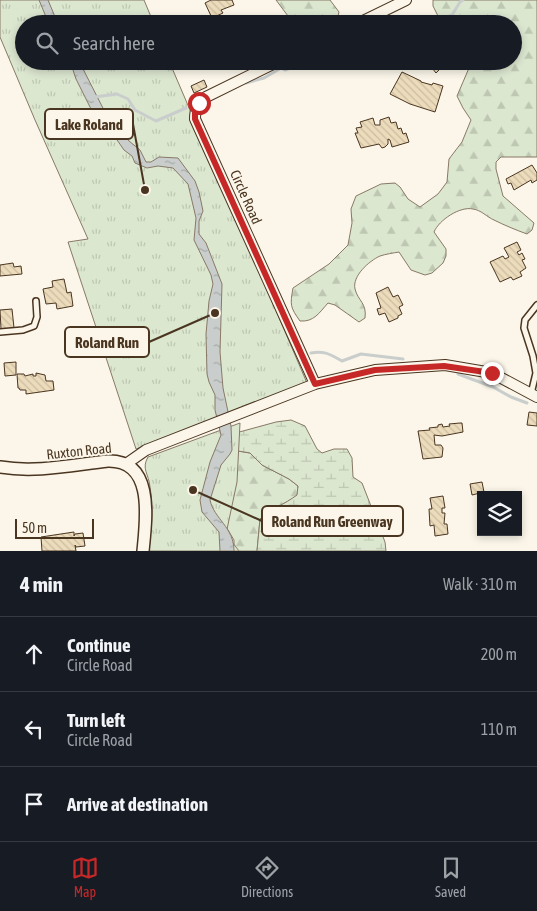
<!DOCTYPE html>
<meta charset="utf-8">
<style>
:root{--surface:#171b24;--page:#242831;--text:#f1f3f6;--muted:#9ea1a6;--line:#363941;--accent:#c62828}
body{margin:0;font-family:"Asap Condensed",sans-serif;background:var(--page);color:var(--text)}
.controls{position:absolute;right:15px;bottom:15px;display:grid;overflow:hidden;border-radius:0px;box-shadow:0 2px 8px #0003}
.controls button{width:45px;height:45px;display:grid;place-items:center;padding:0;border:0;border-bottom:1px solid var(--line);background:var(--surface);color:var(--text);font:25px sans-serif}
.scale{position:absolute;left:15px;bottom:12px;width:79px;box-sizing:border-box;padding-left:5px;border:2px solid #4a3520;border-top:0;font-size:14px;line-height:18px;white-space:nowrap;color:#4a3520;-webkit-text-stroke:4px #fbf6e9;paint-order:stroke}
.stop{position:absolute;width:15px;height:15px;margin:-11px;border:4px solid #c62828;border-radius:50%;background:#fff}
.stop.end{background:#c62828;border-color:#fff;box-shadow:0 1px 5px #0008}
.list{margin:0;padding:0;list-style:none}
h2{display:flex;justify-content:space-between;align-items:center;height:65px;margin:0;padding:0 20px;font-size:21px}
h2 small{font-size:16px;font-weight:400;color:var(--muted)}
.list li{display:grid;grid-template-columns:32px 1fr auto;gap:15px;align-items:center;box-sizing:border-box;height:75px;padding:0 20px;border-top:1px solid var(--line)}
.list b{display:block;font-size:19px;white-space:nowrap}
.list p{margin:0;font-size:16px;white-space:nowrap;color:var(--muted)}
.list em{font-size:16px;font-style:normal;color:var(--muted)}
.icon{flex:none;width:28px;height:28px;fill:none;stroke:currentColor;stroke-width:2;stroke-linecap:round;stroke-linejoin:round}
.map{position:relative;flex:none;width:537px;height:551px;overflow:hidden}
.search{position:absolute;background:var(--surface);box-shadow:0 2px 8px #0003;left:15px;right:15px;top:15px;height:55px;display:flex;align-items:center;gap:12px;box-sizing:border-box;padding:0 18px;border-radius:28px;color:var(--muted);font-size:19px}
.sheet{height:290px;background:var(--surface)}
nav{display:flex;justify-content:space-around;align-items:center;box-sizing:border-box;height:70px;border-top:1px solid var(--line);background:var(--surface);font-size:14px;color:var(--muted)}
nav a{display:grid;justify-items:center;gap:2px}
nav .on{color:var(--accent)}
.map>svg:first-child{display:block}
.forest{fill:url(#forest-firs);stroke:#887966}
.wetland{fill:url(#wetland-marsh);stroke:#887966}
.park{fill:url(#park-tufts);stroke:#887966}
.water{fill:url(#water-ripples);stroke:#887966}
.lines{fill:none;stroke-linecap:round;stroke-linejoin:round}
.stream{stroke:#c9cecd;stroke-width:3}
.building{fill:url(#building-back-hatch);stroke:#4a3520}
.service-casing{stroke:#4a3520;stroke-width:8}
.minor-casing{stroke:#4a3520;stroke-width:12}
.tertiary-casing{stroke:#4a3520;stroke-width:14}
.service{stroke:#fbf6e9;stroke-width:5}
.minor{stroke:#fbf6e9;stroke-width:10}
.tertiary{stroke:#fbf6e9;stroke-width:11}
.route{stroke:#c62828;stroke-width:6}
.labels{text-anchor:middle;stroke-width:4;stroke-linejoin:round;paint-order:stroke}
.street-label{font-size:14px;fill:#4a3520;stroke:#fbf6e9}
.leader{fill:none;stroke:#4a3520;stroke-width:2}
.callout-dot{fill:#4a3520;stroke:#fbf6e9;stroke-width:2}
.callout{fill:#fbf6e9;stroke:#4a3520;stroke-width:2}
.callout-label{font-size:15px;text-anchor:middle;font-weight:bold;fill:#4a3520}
</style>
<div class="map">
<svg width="537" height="551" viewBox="0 0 537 551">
<defs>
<pattern id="forest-firs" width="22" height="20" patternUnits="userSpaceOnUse" patternTransform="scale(1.25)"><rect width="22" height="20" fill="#dce7d0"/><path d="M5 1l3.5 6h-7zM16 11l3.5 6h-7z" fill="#bec7b2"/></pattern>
<pattern id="wetland-marsh" width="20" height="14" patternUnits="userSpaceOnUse" patternTransform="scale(1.25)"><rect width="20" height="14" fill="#dce7d0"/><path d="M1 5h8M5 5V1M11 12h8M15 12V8" fill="none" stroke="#bec7b2"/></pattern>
<pattern id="park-tufts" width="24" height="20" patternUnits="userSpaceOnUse" patternTransform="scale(1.25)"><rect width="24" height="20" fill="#dce7d0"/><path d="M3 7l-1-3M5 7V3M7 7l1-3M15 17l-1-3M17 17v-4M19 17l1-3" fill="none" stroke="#bec7b2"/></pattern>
<pattern id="water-ripples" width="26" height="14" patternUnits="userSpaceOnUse" patternTransform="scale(1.25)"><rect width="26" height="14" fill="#c9cecd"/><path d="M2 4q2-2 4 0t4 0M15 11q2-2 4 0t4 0" fill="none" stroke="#a5a8a6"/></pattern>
<pattern id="building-back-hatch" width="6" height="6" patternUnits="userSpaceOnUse" patternTransform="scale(1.25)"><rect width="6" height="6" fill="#ecdcbc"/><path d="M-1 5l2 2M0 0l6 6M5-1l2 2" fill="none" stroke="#ccbda1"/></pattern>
</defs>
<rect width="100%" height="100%" fill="#fbf6e9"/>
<path class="forest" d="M276,0H330L339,12L336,24H297L291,20Z
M433,0H537V157H501L496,162V169L503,196L534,223L532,230L527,234C516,230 504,225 494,220C487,217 481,210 473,209C460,206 439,220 434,232L446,249V256L443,263L432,273L425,275L411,270L399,252C393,253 386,254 380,256C369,261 352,276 355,289C358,301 367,303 365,318L359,322L335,305L328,303C319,313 314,322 300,321C290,307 290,305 293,288L329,264L348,245L352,223L351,209L356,196L381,184L395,183L400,187L408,199L420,207L438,194L447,182L449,159L462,142L471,120L463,108L457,96L472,61H513V24H442L433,6Z
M232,450L250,453L262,465L289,479L298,486V495C285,504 271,509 260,519L257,551H234V540L223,522Z"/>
<path class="wetland" d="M291,420L305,426L317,449L322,453L334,449H347L352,458L353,477L362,483L385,542L386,551H257L260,519C271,509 285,504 297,495L298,486L289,479L262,465L250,453L232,450V434L276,422Z"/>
<path class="park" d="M0,0H144L154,24H24V61H169L307,383L136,449L68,242L88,239L35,120L0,37Z
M240,423L237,482L226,534L239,551H149C151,529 154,509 150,487C149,474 141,469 148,457Z"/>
<path class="water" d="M39,0H48L58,24H49Z
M70,61H77L82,67L107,116L129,141L140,150L146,162H151L159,157L178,158L195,181L199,192L203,211L199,221V234L206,243L222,284L220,352L223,388L231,426L232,450L230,454L221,465L210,500C214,519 234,527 234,551H220L219,532L202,512L200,500L210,462L221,435L215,410V395L209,382L207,374L206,334L209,301L213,284L211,275L194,240L196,218L188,184L173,168L158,166L147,168L135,163L132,156L124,150L115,137L91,109L76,79Z"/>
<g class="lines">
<path class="stream" d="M429,24L452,15L460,2L463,0
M246,83L264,78L281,68L285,70L308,61
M94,97L117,94L128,99L135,110L156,121L186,108
M311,353C324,350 331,355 342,361L361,354L403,359
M458,374L493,387L511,397L527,403"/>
</g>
<path class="building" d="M211,0H232L234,5L221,10L223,13L212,18L205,3Z
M432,61H444L445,64L436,73L429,64Z
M402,72L421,81V82L432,85L433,83L443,86L435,112L410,104L390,94Z
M204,80L207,87L194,93L191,86Z
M389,117L391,123L396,122L398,129L401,128L403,134L406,133L409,142L392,147L390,140L388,139V144L385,147L382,148L379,144L361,148L355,133H358L356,128L362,127L360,122L373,118L375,125H380V120Z
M532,165L537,173V180L532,183L531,180L514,190L511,183L508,184L506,179Z
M517,242L521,250L517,252L519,255L522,253L525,259L522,260L526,268L520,272L522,276L513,280L511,277L500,282L490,262L503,256L505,259L509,257L504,248Z
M13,263L14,267L21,266L22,274L0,276V265Z
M64,279L67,293L71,292L73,306L57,309L56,303L46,304L43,289L53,287L52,281Z
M388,287L393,297L398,295L403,305L399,307L402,314L398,316V318L389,322L385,313L379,315L377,309L381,308L376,293Z
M12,309L14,328L1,329L0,310Z
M16,362V375L5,376L4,363Z
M36,373L45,375L46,381H53L54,390L26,394V390H20L19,388H18L17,374H24L25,376L33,374V376H36Z
M529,412L537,413V426L527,425Z
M460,423H462L463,432L442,436L434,435L435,445H441L443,448L442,457L423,459L418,431L430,430L429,428L438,427V425L442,424L443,427L450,426L449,424Z
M482,482L484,492L472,495L470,484Z
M443,496L445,508H442V513H445L444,524H447L448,534L435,536L434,525L430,526L429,509H432L430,498Z
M74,532V536L75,534L83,533L85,546L76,547L75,545L76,551H42L41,537Z"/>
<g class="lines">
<g class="service-casing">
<path id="service" d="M0,332L23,330L34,326L37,317L36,301
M531,394L536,373L533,356L524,328L525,320L537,305"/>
</g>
<g class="minor-casing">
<path id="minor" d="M357,24L406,0
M279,61L206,97C198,104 195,108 195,119L315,384
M126,464L146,450L315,384L375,370L445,365L492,373L537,397"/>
</g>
<g class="tertiary-casing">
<path id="tertiary" d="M0,467C36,473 72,465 108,461C155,460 146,520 143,551"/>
</g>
<use href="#service" class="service"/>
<use href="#minor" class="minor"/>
<use href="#tertiary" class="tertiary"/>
</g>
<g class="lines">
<path class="route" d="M199,103L195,109V119L315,384L375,370L444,366L492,373"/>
</g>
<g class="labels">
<g class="street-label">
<text transform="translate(246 197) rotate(66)" y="5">Circle Road</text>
<text transform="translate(79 451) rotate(-6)" y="5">Ruxton Road</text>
</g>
</g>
<path class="leader" d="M145 190L133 124M215 313L149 342M193 490L262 521"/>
<g class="callout-dot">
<circle cx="145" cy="190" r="5"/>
<circle cx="215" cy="313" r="5"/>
<circle cx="193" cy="490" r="5"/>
</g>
<g class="callout">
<rect x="45" y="109" width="88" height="30" rx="5"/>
<rect x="65" y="327" width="84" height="30" rx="5"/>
<rect x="262" y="506" width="141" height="30" rx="5"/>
</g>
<g class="callout-label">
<text x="89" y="130">Lake Roland</text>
<text x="107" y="348">Roland Run</text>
<text x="332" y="527">Roland Run Greenway</text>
</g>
</svg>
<div class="controls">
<button><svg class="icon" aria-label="layers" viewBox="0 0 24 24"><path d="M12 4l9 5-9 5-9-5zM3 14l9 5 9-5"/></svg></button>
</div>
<div class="scale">50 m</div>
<div class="stop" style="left:199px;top:103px"></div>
<div class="stop end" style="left:492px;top:373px"></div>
<div class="search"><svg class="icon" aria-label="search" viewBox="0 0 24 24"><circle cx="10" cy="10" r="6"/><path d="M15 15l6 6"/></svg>Search here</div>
</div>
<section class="sheet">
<h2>4 min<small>Walk · 310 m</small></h2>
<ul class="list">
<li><svg class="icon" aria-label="ahead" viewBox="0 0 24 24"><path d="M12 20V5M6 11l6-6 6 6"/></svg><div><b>Continue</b><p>Circle Road</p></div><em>200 m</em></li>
<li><svg class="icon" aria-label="left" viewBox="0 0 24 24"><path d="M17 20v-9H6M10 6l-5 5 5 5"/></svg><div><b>Turn left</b><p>Circle Road</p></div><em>110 m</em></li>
<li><svg class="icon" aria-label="arrive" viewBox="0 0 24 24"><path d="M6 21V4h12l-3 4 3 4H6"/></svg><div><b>Arrive at destination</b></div></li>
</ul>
</section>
<nav>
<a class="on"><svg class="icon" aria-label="map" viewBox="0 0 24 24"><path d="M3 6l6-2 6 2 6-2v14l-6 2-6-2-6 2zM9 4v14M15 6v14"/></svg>Map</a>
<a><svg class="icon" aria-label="directions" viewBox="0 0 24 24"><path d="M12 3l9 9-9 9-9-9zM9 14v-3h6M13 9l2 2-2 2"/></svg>Directions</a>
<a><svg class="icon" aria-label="saved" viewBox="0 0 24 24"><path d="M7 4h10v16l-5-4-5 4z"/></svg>Saved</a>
</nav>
